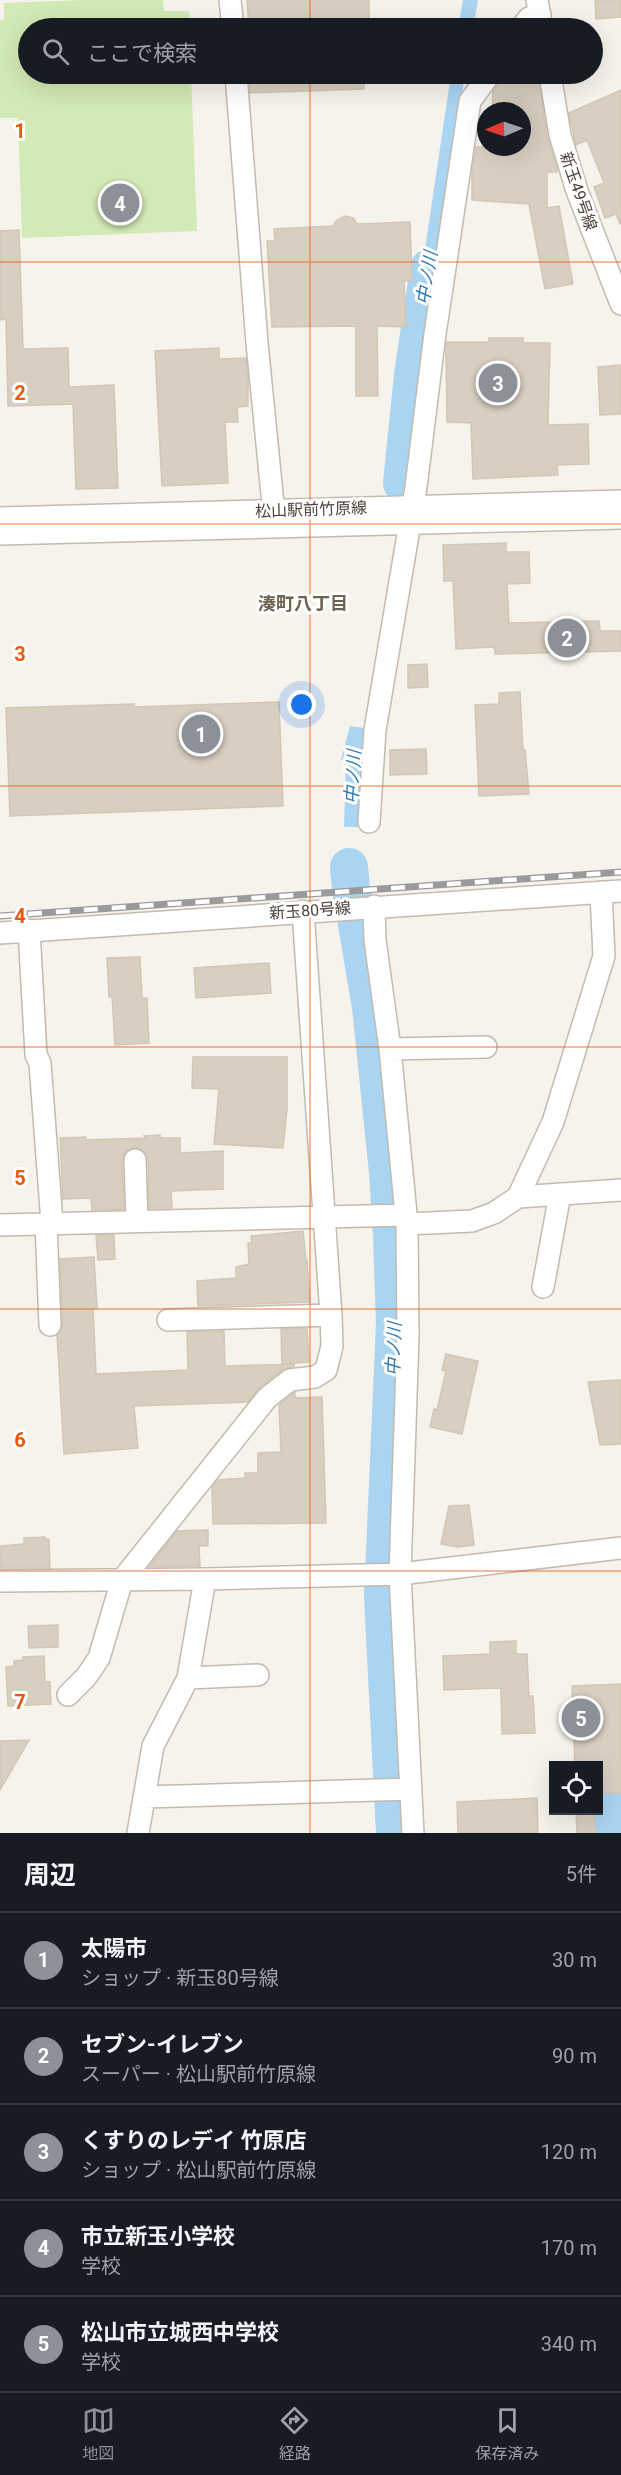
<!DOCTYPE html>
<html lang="ja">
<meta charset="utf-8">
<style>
:root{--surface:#171b24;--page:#20242c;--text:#f1f3f6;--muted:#9ea1a6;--line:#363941;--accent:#8c9099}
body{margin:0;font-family:Roboto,"Noto Sans JP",sans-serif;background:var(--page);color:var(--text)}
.controls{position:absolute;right:18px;bottom:18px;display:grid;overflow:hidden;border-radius:0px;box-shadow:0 6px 24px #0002}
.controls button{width:54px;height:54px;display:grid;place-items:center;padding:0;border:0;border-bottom:2px solid var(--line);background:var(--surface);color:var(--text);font:30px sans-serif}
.compass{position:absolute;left:477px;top:102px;width:54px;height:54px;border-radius:50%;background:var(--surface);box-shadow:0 6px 24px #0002;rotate:268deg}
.you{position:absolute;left:302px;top:705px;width:21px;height:21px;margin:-15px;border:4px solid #fff;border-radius:50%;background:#1a73e8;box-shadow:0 0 0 9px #1a73e833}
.badge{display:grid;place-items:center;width:39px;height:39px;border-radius:50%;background:var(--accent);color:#fff;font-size:20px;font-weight:700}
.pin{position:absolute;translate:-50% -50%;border:3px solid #fff;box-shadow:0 2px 6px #0006}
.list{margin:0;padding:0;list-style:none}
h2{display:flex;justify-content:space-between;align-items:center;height:78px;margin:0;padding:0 24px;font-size:26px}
h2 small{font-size:20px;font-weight:400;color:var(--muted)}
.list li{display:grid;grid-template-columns:39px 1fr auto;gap:18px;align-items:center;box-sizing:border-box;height:96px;padding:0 24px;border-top:2px solid var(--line)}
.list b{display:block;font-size:22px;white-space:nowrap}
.list p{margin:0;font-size:20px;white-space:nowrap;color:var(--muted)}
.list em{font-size:20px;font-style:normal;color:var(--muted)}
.icon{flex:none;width:33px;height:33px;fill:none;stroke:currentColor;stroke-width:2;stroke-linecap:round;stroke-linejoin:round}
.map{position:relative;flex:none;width:621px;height:1833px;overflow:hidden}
.search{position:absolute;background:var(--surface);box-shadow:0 6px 24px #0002;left:18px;right:18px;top:18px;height:66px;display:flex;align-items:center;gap:15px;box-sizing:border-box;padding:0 21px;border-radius:33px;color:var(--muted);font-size:22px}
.sheet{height:558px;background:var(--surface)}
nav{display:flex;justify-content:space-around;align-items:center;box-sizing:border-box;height:84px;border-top:2px solid var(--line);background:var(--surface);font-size:16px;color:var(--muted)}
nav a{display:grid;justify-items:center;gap:3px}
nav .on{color:var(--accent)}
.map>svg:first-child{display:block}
.green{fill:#d2eab5}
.water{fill:#a9d4f2}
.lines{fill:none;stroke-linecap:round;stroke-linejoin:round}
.river{stroke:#a9d4f2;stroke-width:38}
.building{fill:#d8cfc1;stroke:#d3c7b4;stroke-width:1.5}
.minor-casing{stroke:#c2bbae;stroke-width:24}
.minor{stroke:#fff;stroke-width:21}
.rail-casing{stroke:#9a9a9a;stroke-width:7}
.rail{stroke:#fff;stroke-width:4.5;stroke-dasharray:14;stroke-linecap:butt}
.grid{fill:none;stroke:#e8590c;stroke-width:1.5;stroke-opacity:0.55}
.labels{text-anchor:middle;stroke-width:6;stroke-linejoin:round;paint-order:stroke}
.street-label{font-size:16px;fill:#4b4439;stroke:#fff}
.water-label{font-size:18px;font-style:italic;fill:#2e7ab2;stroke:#fff}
.neighbourhood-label{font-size:18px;font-weight:bold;fill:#6e6250;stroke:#fff}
.grid-label{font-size:20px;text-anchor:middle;font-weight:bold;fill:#e8590c;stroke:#fff;stroke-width:6;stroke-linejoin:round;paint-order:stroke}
</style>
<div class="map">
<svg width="621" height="1833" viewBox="0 0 621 1833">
<rect width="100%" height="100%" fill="#f6f3ec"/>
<path class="green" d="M82,0H163L164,11H189L190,28H28V74H191L197,231L22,238L18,118H0V20H4V3Z"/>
<path class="water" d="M463,0H478L473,28H458Z
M451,74H465L428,318L415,317Z
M411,351L423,352L408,483H395L407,372Z
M350,726L364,728L358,827H344L346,761L341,760Z
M599,1793H621V1833H595L594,1811L598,1810Z"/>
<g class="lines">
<path class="river" d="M402,483L413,375L429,268
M349,867L351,888L371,1007L388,1172L392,1237L395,1323L383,1597L395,1833"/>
</g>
<path class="building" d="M247,0H369V28H249Z
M595,0H621V17L596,19Z
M249,74H363L364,89L250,93Z
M502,74H538L547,137L557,168V172H547V208L559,206L573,284L545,289L529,204L472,200V171L476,147H522V111H492L493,91L501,81Z
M621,90V224H620L616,214L605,218L594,187L604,183L587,140L576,145L569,113Z
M345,216L353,218L357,224L410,222L412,281H404L406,327L377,326L378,396H356V326L272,327L267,241H275L274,229L333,226L337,220Z
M19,230L23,349L68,348L69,387L114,385L118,488L76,489L73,404L8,406L6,319L0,320V231Z
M489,338H523V343H550L548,425L588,424L589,464L557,465L558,475L473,479L471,423L447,422L446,348L447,342H489Z
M219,348V359L246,358L248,377V406L237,407L238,422H225L228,483L162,486L155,351Z
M621,365V414L600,415L598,367Z
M506,543V552H529L530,583L507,584L509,623L599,621L600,631H621V651L495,654L494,647L456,649L453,581H444L443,545Z
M427,664L428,687L408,688V665Z
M520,692L523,750H525L529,794L479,796L475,705L499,704V693Z
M279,702L283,806L10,816L6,708L134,704V707Z
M426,749L427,774L390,775V750Z
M140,957L142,998H147L149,1043L115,1045L112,996L109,997L107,958Z
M269,963L271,993L196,998L194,968Z
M193,1057H287V1109L283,1148L214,1144L219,1089L192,1088Z
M160,1135V1138H180V1153L223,1151V1189L171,1191L172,1208H149L148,1159L141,1149L134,1147L128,1150L122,1160L124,1209L92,1210L91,1198L63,1199L60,1138L86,1137V1140L145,1138L144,1136Z
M303,1231L306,1260H307L310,1302L198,1306L197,1281L236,1278V1267L249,1264L248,1243H252L251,1236Z
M96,1235H114L115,1259L98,1260Z
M94,1257L97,1308L93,1309L96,1374L188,1370L187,1332L224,1331L225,1366L294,1364V1367L282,1370L259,1388L248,1402L134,1406L138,1448L64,1454L57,1335L63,1325L60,1259Z
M307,1328L309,1362L282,1364L281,1329Z
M446,1354L478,1361L462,1434L430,1427L434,1409L437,1410L446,1371L442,1370Z
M621,1380V1444L600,1445L588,1382Z
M295,1392V1398L322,1397L326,1523L213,1524L212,1488L218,1480L245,1478V1473H258V1453L281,1452L279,1405Z
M469,1505L474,1545L457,1547L441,1544L449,1506Z
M208,1530V1546H199L200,1566L149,1567L177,1531Z
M45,1537V1539H49L50,1568H0V1546L24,1544V1538Z
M58,1625V1647L29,1648L28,1626Z
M516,1641V1654H527L529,1696H533L535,1733L502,1734L501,1688L444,1690L443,1656L490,1654V1642Z
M44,1656L45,1682H50L51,1704L8,1706L6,1667L14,1666V1661L23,1660V1657Z
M621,1684V1793H598V1766H575L572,1686Z
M29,1740L0,1790V1741Z
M537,1798L538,1833H458L457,1802Z
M576,1810H594L595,1833H577Z"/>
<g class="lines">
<g class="minor-casing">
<path id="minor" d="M230,0L233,28
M537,0L542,28
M521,28L529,18L540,14
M236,74L257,343L275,524
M550,74L560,135L577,191L621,304
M0,518L621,501
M0,534L621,518
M369,822L375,730L416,487L435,334L470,101L490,74
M374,906L375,940L390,1049L407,1224L408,1336L400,1574L413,1833
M29,930L36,1055L40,1063L52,1223
M0,933L621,891
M390,1049L486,1047
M135,1160L137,1221
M518,1197L621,1190
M46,1223L50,1325
M407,1224L472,1221L494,1213L518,1197L553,1122L604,956L601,892
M0,1225L406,1215
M543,1287L560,1194
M168,1320L331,1315
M0,1581L205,1579L400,1574L621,1548
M188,1678L258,1675
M68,1695L86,1677L99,1658L122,1580L267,1398L290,1380L315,1377L326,1370L332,1346L331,1315L303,911
M144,1797L410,1789
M138,1833L153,1746L188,1678L205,1579"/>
</g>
<use href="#minor" class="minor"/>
<g class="rail-casing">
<path id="rail" d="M0,916L621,872"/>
</g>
<use href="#rail" class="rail"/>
</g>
<path class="grid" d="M310,0V28M310,74V1833M0,262H621M0,524H621M0,786H621M0,1047H621M0,1309H621M0,1571H621"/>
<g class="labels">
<g class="street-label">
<text transform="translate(579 191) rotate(71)" y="6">新玉49号線</text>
<text transform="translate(311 509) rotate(-2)" y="6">松山駅前竹原線</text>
<text transform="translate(310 910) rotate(-4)" y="6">新玉80号線</text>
</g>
<g class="water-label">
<text transform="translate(427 278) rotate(-81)" y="6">中ノ川</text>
<text transform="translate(353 777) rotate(-87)" y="6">中ノ川</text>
<text transform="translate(394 1349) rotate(-88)" y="6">中ノ川</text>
</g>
<g class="neighbourhood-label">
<text x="303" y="610">湊町八丁目</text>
</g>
</g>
<g class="grid-label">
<text x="20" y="138">1</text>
<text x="20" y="400">2</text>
<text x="20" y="661">3</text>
<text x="20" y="923">4</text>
<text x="20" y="1185">5</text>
<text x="20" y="1447">6</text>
<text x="20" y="1709">7</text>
</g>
</svg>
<div class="controls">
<button><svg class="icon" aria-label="locate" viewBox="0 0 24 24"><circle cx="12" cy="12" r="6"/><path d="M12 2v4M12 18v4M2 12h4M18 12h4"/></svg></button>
</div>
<svg class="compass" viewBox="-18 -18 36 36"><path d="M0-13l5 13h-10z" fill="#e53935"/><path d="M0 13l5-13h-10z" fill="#9ea1a6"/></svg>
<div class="you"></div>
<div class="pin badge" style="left:201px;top:734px">1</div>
<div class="pin badge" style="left:567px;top:638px">2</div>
<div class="pin badge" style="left:498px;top:383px">3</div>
<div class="pin badge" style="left:120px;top:203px">4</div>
<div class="pin badge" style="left:581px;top:1718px">5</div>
<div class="search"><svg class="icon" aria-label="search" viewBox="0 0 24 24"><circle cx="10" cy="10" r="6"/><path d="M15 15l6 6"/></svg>ここで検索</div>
</div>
<section class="sheet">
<h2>周辺<small>5件</small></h2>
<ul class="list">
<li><span class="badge">1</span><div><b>太陽市</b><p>ショップ · 新玉80号線</p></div><em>30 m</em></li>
<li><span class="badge">2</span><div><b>セブン-イレブン</b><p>スーパー · 松山駅前竹原線</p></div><em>90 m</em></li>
<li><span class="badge">3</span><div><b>くすりのレデイ 竹原店</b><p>ショップ · 松山駅前竹原線</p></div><em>120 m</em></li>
<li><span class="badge">4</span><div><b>市立新玉小学校</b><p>学校</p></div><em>170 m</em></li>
<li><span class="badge">5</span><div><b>松山市立城西中学校</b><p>学校</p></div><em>340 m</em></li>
</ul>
</section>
<nav>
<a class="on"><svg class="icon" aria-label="map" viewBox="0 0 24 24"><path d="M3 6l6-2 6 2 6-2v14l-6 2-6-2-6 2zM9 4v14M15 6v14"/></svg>地図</a>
<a><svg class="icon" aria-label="directions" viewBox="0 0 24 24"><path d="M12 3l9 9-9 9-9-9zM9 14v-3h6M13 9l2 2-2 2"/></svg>経路</a>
<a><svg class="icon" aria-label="saved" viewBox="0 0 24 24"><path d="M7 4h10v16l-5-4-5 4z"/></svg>保存済み</a>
</nav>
